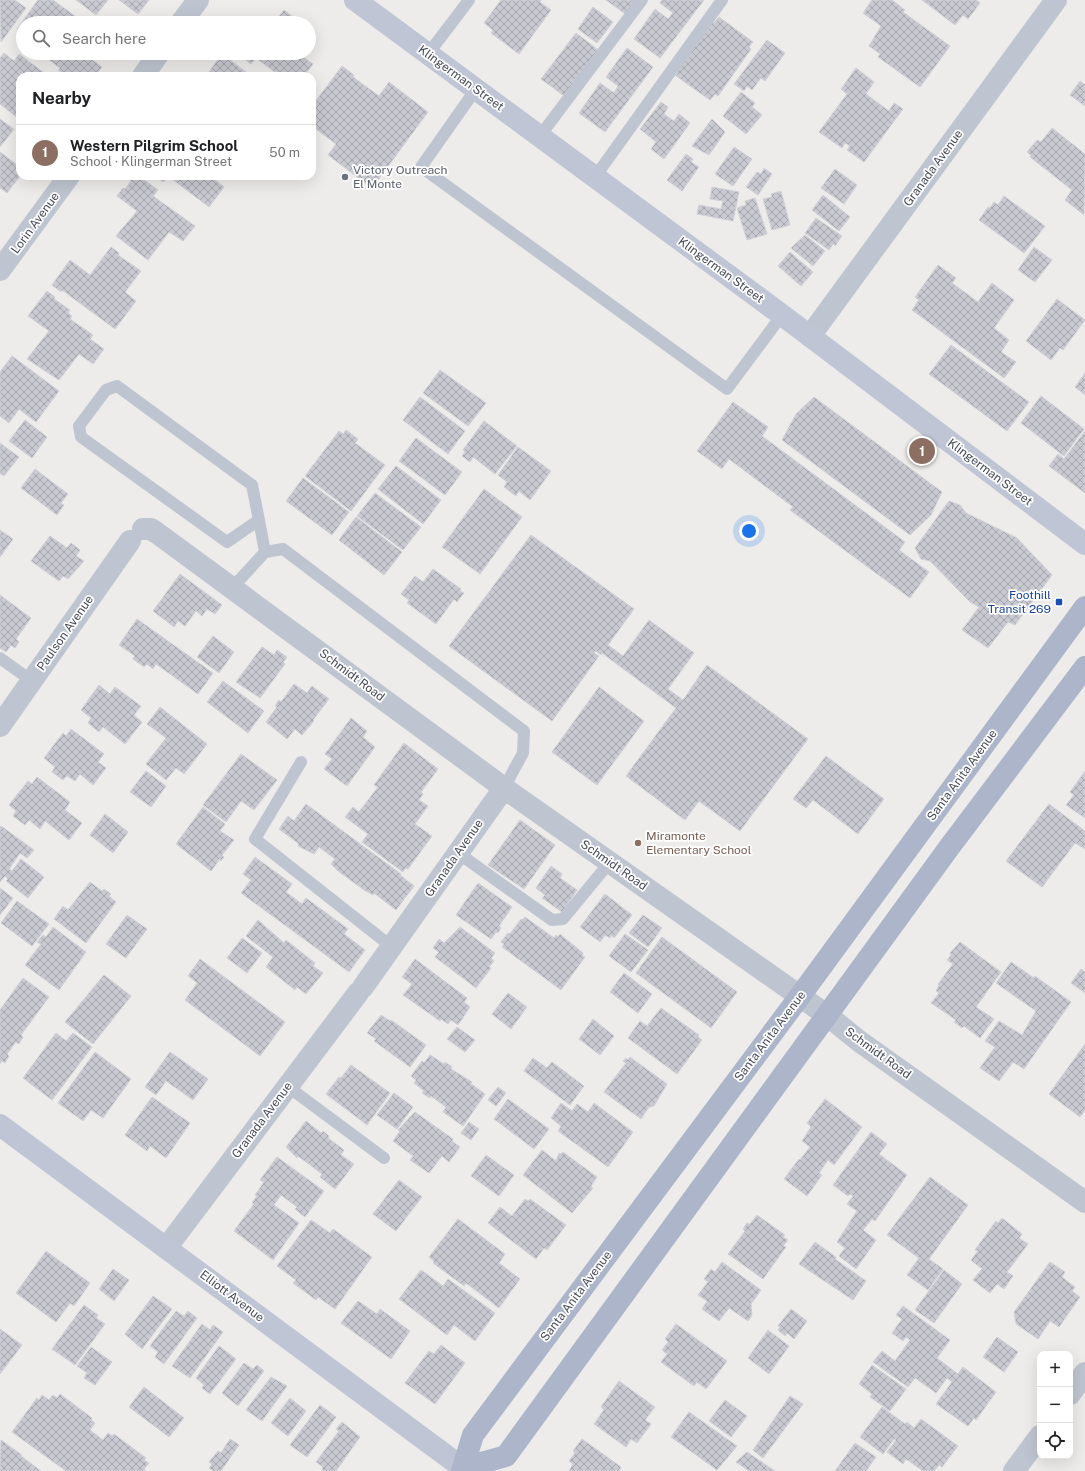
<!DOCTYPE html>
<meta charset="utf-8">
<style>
:root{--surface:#fff;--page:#f6f6f6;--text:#202124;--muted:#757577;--line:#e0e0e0;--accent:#ea580c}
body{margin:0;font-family:"Public Sans",sans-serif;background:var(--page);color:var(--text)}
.controls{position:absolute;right:12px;bottom:12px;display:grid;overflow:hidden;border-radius:8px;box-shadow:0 4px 16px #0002}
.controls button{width:36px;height:36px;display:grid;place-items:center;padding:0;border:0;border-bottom:1px solid var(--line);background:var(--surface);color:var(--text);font:20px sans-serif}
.you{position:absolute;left:749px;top:531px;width:14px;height:14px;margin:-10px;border:3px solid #fff;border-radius:50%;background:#1a73e8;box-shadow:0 0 0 6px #1a73e833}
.badge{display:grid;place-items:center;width:26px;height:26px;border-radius:50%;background:var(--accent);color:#fff;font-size:13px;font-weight:700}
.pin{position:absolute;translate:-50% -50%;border:2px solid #fff;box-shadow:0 1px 4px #0006}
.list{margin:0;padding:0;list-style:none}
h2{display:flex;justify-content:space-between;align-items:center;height:52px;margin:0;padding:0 16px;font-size:17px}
h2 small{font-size:13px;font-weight:400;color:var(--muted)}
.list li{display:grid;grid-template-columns:26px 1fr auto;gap:12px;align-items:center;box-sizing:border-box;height:56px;padding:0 16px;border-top:1px solid var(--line)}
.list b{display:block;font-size:15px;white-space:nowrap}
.list p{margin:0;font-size:13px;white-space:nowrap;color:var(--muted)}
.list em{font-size:13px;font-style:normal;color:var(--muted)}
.icon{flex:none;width:22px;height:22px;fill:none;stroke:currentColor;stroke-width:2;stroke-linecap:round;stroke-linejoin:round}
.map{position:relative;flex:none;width:1085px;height:1471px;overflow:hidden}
.search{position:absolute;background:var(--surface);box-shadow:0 4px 16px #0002;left:16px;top:16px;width:300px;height:44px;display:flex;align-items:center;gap:10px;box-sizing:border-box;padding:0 14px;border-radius:22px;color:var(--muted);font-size:15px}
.panel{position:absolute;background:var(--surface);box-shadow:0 4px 16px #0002;left:16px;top:72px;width:300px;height:108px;border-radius:12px}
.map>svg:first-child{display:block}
.building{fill:url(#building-cross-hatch);stroke:#d0d0d7}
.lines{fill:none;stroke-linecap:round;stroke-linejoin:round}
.lane{stroke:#bfc5d0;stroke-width:12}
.street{stroke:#bfc5d0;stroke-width:22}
.secondary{stroke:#bfc5d4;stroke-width:22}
.primary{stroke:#acb5c9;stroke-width:22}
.worship-dot{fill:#6b7280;stroke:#fff;stroke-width:1.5}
.transit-dot{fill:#1a4fb4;stroke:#fff;stroke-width:1.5}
.education-dot{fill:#8d6e63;stroke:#fff;stroke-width:1.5}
.labels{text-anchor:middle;stroke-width:3.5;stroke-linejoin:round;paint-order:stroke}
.street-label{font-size:12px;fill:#454b58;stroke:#fff}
.worship-label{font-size:12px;fill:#5b616d;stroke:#fff;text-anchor:start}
.transit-label{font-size:12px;fill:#164399;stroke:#fff;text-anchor:end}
.education-label{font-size:12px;fill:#785e54;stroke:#fff;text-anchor:start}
</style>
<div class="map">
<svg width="1085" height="1471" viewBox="0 0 1085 1471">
<defs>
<pattern id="building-cross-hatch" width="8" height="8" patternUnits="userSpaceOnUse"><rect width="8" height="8" fill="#c9c9d1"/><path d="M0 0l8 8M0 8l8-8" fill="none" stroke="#a5a5ac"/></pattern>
</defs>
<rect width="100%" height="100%" fill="#eeeceb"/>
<path class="building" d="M0,0H15L26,8L1,42Z
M38,0H53L79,19L81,17L89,23H23V33L17,29Z
M76,0H108L96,15Z
M119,0H149L138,14Z
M501,0H541L540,2L551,10L519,54L491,33L493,30L484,23Z
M606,0H640L628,16Z
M662,0H704L660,58L634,39L655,9L668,19L673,13L660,3Z
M872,0H892L905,10L903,12L950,46L920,87L878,57L880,54L869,46L881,26L863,13Z
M922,0H976L980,3L968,19L963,15L955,25Z
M593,7L613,22L597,43L578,29Z
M284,10L301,23H278L279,21L277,19Z
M719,17L753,42L749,47L751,49L718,96L715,94L710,100L676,76L678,72L675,70L711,20L714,23Z
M309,29L316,34L309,43Z
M576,33L601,52L567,98L541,79Z
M767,40L785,53L765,81L761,78L752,90L747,86L744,91L734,84Z
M627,48L653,67L605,132L579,113L600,83L614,93L618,86L606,77Z
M4,53L14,61L19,54L48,76H20L19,119L0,104V58Z
M40,53H83L102,67L95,76H67L58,70L60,68Z
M237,53H302L300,55L313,64L304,76H280L256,58L251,64Z
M222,54L246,72L242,76H206Z
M342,66L354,75L353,77L379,96L389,82L428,112L372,188L328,155L336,144L312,126V120L317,113L312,109V106Z
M856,68L874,82L866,94L889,111L894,103L903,109L864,162L847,150L850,146L845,143L842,148L819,132L847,94L841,89Z
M1080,81L1085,85V106L1070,95Z
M741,92L755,103L752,107L762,115L746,134L723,116Z
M661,102L668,107L664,114L674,121L679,114L690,123L664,159L651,149L656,142L640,129Z
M0,119L14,129L0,147Z
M712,119L725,132L709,155L692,146Z
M1052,128L1085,154L1084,215L1065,200L1072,190L1030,157L1031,155L1027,152L1037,140L1041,142Z
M734,147L752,159L733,186L715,174Z
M0,152L20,167V176L7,193L0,188Z
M686,154L693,159L691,162L699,167L682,191L667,180Z
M764,168L772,174L758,195L746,187L757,172L761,174Z
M835,169L857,185L844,204L821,188Z
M132,176L144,177L143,179L158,190L153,196L195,226L183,241L169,232L148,260L116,236L137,211L117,196L123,188L125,189L131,181L129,179Z
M155,176H210L224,187L209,207L168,176L163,182Z
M712,187L739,192L733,221L697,214L699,205L721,209L723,201L710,199Z
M781,191L790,225L772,230L763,199L772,197L771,194Z
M823,195L850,217L839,231L812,210Z
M1004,196L1045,226L1024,253L979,220L988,207L990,208L994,202L998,205Z
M755,198L767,234L747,240L737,208L746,205L745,201Z
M816,218L842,236L835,246L833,244L829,250L805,233Z
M805,235L825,251L813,266L791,248Z
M111,247L119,253L118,255L141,271L125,292L136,301L115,329L62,290L61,292L52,285L70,260L90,275Z
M1034,247L1052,260L1035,282L1018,270Z
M790,252L813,272L801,286L778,266Z
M938,265L956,278L952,283L978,302L992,283L1014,300L994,328L1009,340L1001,352L1016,362L1004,378L912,310L919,300L915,297Z
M47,291L55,297L54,299L70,310L68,313L72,316L70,319L93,335L90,339L104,349L93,364L79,354L59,380L27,359L49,331L28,316Z
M1057,299L1085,320L1063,350L1060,348L1051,360L1026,341Z
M951,345L1029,402L1007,431L929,374Z
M12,356L59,391L36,422L19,409L9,423L0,416V372Z
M440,370L486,403L468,426L423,393Z
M1085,373V395L1075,387Z
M1041,396L1084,429L1064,456L1021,423Z
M420,397L465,431L448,454L403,420Z
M814,397L942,492L931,515L910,535L782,440L796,414Z
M733,402L768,427L762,436L905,542L899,550L929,572L910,598L790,510L793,507L729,459L722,469L697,451Z
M25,420L47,437L32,458L9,441Z
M484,421L517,446L495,474L473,457L470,462L462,456L465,452L463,450Z
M346,430L358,439L355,443L385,465L351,511L305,476L339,431L343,434Z
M1085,431V493L1049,466L1058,454L1064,459Z
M416,438L462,472L445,495L399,461Z
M0,443L19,457L4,476L0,473Z
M518,447L551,471L530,500L519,491L516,496L504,487L507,482L498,475Z
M396,466L441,500L423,524L378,489Z
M35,469L68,494L61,503L64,505L57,515L21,488Z
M303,478L349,512L332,535L286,501Z
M484,489L522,517L480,574L442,547Z
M375,493L421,527L403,550L357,516Z
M949,501L960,505L966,513L1017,538L1052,575L1015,625L1008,622L988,648L962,630L979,607L970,602L930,561L921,559L915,548Z
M356,517L402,552L384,575L339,540Z
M0,530L13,539L0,557Z
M531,535L634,609L608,645L623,656L649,620L694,653L668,689L683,700L707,665L808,739L740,831L699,801L685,820L626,776L676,708L602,653L601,655L596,651L594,653L599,656L552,721L449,646Z
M50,536L67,548L71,543L80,550L76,556L84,561L68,579L63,576L59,581L31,561Z
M433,569L461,589L460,591L464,593L457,602L454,599L436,624L407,603L409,600L401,594L415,576L423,582Z
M180,574L222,605L215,614L207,609L202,616L196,611L185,626L178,621L174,627L153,611Z
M0,595L31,618L16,639L19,642L15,648L11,645L6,652L0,648Z
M137,619L213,673L198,694L156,664L153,669L147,664L144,667L133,659L135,656L119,645Z
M213,636L234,652L219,673L197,657Z
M262,647L274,655L277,650L287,657L283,662L285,664L260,698L236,682Z
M223,681L264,711L248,733L207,702Z
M294,684L307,693L312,686L329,699L313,720L314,721L302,735L295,729L287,739L266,722L277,707L275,706L279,700L281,702Z
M99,685L110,694L115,687L141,706L134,715L142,722L125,744L103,727L99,732L88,723L91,718L81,710Z
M599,687L644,721L597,785L552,752Z
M160,707L207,744L184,774L176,768L166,780L146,764L166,738L147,724Z
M351,718L367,731L363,737L375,747L347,786L324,769L332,759L325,754Z
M71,729L104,754L98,762L106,768L93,785L80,774L75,781L67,776L63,780L52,772L55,767L44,758L63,733L66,736Z
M404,743L438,769L421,792L423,794L419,800L428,806L415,824L432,836L408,869L405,868L403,872L362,842L368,834L345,817L353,807L359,812L378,787L374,785Z
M241,754L277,780L254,810L241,801L226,822L203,805Z
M826,756L884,799L858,834L813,800L806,808L793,799Z
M146,771L166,786L151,807L130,792Z
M1085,771V818L1066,805L1074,795L1070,792Z
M37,777L70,802L65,810L82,823L69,840L45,821L40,829L29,820L25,825L13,816L16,811L9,805L28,781L32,784Z
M306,804L401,874L400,875L414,886L396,910L374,893L373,895L364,890L338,871L331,864L335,859L319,847L314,854L298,846L299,844L279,829L288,816L294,821Z
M1049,804L1085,831V849L1075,843L1042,887L1006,861Z
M203,807L225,824L220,831L234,840L222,855L224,857L221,861L220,859L211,871L176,844Z
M105,814L128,832L113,853L90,835Z
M520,820L555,845L524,889L488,865Z
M1,826L34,850L27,858L20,853L9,869L12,871L21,859L44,877L28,898L6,881L8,879L5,876L0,882V827Z
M255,857L292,884L286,892L302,904L306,898L348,929L344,934L365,950L349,972L241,893L251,880L243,874Z
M551,866L562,874L560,878L577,890L562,912L542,898L545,895L536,888Z
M90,882L102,891L104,889L111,894L109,896L116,902L86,943L54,919L63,906L68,910Z
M478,883L512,907L499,926L501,928L498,933L496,932L491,939L456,915Z
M0,888L13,898L0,915Z
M605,894L632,915L614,938L611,935L610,938L605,935L600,942L580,927Z
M17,901L49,924L32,946L1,923Z
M127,915L147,929L126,958L106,944Z
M643,915L662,928L648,947L629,933Z
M525,917L554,938L556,935L558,937L560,934L583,953L582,955L585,957L561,990L502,947L504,944L501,942L508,933L510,934L521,919L522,920Z
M258,920L284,943L286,940L315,963L313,966L323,973L306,994L297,987L295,990L266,967L273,957L246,936Z
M53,927L86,952L59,990L25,965L41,944L37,942L43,935L46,937Z
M460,927L495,953L491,958L494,961L489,967L491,968L476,988L435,957L439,952L433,948L439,939L444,943Z
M625,934L648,950L631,972L609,956Z
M662,937L737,992L711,1028L636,973Z
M242,938L262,953L247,973L227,958Z
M960,942L1001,972L976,1007L994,1019L980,1038L964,1026L962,1028L954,1022L956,1020L931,1003L939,993L936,991L939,985L938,984L953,964L947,960L951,955L950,953Z
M200,959L285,1022L260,1056L185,1000L197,983L188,976Z
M415,959L467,998L464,1002L470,1007L458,1025L451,1020L448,1024L441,1019L440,1021L403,995L412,984L402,977Z
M1011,962L1034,978L1035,976L1071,1002L1024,1069L1013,1062L999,1081L980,1068L995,1047L985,1041L999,1021L1022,1035L1036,1011L996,983Z
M1081,969L1085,972V993L1071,983Z
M624,973L652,994L638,1013L610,992Z
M104,975L131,996L93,1044L65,1022Z
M23,978L49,997L21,1035L23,1037L19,1044L16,1042L7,1054L9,1056L5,1063L2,1061L0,1064V1010Z
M508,993L527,1007L511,1029L492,1014Z
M661,1008L699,1035L698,1037L702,1040L677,1074L628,1038L640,1021L647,1026Z
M381,1015L390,1021L391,1020L426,1045L410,1067L374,1041L376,1039L367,1033Z
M593,1019L614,1036L600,1055L579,1039Z
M457,1027L475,1040L465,1052L447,1039Z
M56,1033L66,1041L73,1033L92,1047L52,1100L23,1078Z
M1085,1044V1110L1080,1117L1049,1094Z
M95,1052L131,1079L103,1118L91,1110L83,1121L58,1103Z
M170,1052L208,1079L193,1100L166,1081L156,1095L145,1087Z
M430,1055L444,1064L445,1062L452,1067L451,1069L472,1082L470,1083L485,1094L463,1126L443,1112L446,1107L431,1096L430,1098L422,1093L424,1091L414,1083L416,1080L411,1076L422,1061L424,1063Z
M630,1057L667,1084L654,1106L649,1107L641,1119L604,1092L626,1063L623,1061L626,1058L628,1060Z
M533,1058L547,1068L552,1062L584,1086L570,1105L524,1071Z
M351,1065L390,1093L367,1125L326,1094L339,1077L341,1078Z
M498,1087L506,1093L496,1106L488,1100Z
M394,1093L413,1107L397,1129L377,1115Z
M152,1097L190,1123L166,1158L150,1146L147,1151L125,1135Z
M508,1099L549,1129L534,1149L494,1119Z
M825,1099L862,1127L834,1165L828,1160L819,1173L822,1175L807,1196L784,1179L799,1159L800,1160L810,1147L802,1141L811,1127L807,1123Z
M561,1103L572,1111L577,1104L588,1112L594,1103L633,1132L608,1167L558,1131L561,1126L551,1118Z
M415,1112L453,1139L452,1141L460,1147L449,1162L442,1156L429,1173L410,1160L413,1156L393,1141L400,1131L398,1130Z
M306,1121L321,1133L323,1131L329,1136L328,1138L344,1150L341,1155L354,1164L335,1189L320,1177L322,1174L298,1156L297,1158L286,1147Z
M469,1122L479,1129L471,1140L461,1133Z
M871,1132L887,1144L879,1154L907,1175L875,1221L872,1219L863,1230L876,1240L856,1269L839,1256L845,1248L837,1242L857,1211L847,1204L853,1196L850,1194L848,1196L833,1185Z
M542,1150L556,1161L559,1153L561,1154L563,1152L597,1177L591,1186L593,1188L572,1213L523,1175Z
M486,1155L514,1175L499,1196L471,1176Z
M277,1157L324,1191L305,1217L295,1209L297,1207L281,1195L274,1205L299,1223L273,1260L234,1231L254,1204L252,1203L257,1196L255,1195L264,1182L260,1180Z
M930,1177L968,1205L929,1259L943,1269L928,1290L907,1275L919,1258L887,1235Z
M399,1180L422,1197L396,1231L373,1214Z
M525,1199L528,1201L530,1199L566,1225L547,1250L544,1248L536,1259L488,1223L500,1207L512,1216Z
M757,1215L785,1235L783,1237L788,1240L783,1246L786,1247L763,1279L728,1254L745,1231L743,1229L747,1223L750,1224Z
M1002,1218L1022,1234L1019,1238L1028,1244L1007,1272L1013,1276L1004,1289L997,1284L990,1293L973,1280L982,1269L971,1260L978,1251L975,1250L996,1221L998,1223Z
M458,1219L505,1254L499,1263L520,1279L499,1308L466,1283L464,1286L433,1263L434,1261L429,1257Z
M311,1220L330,1233L333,1229L372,1257L335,1309L318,1297L316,1300L293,1283L296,1280L277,1266Z
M815,1242L836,1257L835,1259L866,1281L853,1300L799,1264Z
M46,1251L90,1283L74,1306L70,1303L56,1322L16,1293Z
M722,1262L761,1290L751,1304L752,1315L748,1321L729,1308L719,1321L702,1309L707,1301L698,1295L708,1282L704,1279L711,1269L715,1272Z
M1050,1262L1065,1272L1062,1277L1075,1287L1072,1291L1080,1297L1059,1327L1050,1321L1038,1339L1016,1324L1014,1312Z
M113,1269L129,1280L114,1301L99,1289Z
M421,1270L443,1286L448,1279L495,1313L475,1341L454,1325L447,1335L399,1299Z
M944,1270L962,1284L934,1323L915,1310Z
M153,1296L172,1309L142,1349L125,1334Z
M358,1301L377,1314L380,1309L410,1331L391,1359L341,1323Z
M84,1305L98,1315L96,1318L105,1324L75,1365L52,1349Z
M903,1306L950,1340L937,1358L958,1374L963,1367L996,1392L976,1420L974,1418L968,1426L936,1404L952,1382L947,1378L936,1393L915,1378L908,1387L873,1362L882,1351L895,1361L910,1340L906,1337L903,1341L892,1333L902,1319L896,1315Z
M791,1309L807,1321L794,1339L787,1333L785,1336L778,1330L780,1327L778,1326Z
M176,1311L184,1316L188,1311L197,1318L164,1364L155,1357L158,1352L150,1346Z
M202,1324L210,1330L213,1325L223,1332L190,1378L172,1366Z
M676,1324L727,1361L706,1389L697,1382L694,1386L661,1362L667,1354L662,1350L668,1342L665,1339Z
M0,1329L22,1345L0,1374Z
M768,1330L789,1346L769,1374L748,1358Z
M997,1337L1018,1352L1004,1372L983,1357Z
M441,1345L465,1363L435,1404L405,1383L429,1351L434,1354Z
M219,1346L236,1359L210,1394L202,1388L204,1385L196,1378Z
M91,1347L112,1362L95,1385L84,1378L87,1373L77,1366Z
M244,1363L253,1369L257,1365L264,1371L238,1406L222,1393Z
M872,1365L906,1389L890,1411L870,1397L872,1394L859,1384Z
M271,1377L287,1386L262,1421L246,1410Z
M619,1381L655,1407L645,1420L651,1424L637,1443L631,1439L626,1447L594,1424L604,1410L601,1407Z
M144,1387L184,1418L169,1437L129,1407Z
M60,1394L92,1418L91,1420L95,1423L90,1430L103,1440L108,1433L112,1436L114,1434L146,1458L144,1460L149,1463L144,1469L146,1471H66L12,1432L37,1398L39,1400L42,1395L49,1400L53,1395L57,1398Z
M790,1396L803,1404L763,1458L753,1450Z
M290,1398L306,1411L288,1436L271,1423Z
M725,1400L747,1416L731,1437L709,1421Z
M320,1405L336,1417L307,1457L290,1445Z
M882,1407L905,1424L907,1422L914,1428L921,1419L958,1446L942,1467L939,1465L934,1471H923L906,1459L903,1464L887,1452L896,1440L894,1439L883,1454L860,1437Z
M689,1412L737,1446L717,1470L671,1437Z
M342,1422L360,1437L336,1471H323L322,1470L323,1467L316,1462L339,1431L336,1429Z
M230,1439L239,1445L221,1471H213L209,1468L212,1464L209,1462L218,1451L221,1453Z
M582,1439L621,1467L619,1471H569L573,1464L569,1461L575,1453L573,1451Z
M1,1440L22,1455L21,1456L41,1471H0Z
M855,1443L876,1457L866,1471H835Z
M747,1452L775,1471H749L736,1462Z"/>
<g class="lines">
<path class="lane" d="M428,54L469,0
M476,89L421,167L727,389L782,315
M540,136L642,0
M595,177L722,0
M117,386L252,485L259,520L227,542L81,437L79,426L106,390Z
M259,520L265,552
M233,587L265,552L283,549L524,731L523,753L504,788
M0,658L32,681
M301,762L255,839L392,947
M458,853L552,920L563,919L610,862
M287,1086L384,1158"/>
<path class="street" d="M181,23L198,0
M143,76L159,53
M0,270L69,176
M810,336L1056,0
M143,529H151L157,533L504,788L828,1016L859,1041L1085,1202
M0,726L130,541
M363,987L504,788
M167,1247L358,993
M1070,1394L1085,1373
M1014,1471L1040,1436"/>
<path class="secondary" d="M355,0L782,315L1085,544
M0,1125L467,1471"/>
<path class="primary" d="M463,1468L506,1456L948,849L1085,667
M462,1471L473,1435L800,996L1085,607"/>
</g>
<circle class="worship-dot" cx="345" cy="177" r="4"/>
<rect class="transit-dot" x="1055" y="598" width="8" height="8" rx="2"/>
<circle class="education-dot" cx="638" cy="843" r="4"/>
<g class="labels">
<g class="street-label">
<text transform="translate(461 78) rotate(36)" y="4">Klingerman Street</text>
<text transform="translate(933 168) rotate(-54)" y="4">Granada Avenue</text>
<text transform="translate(35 223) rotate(-54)" y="4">Lorin Avenue</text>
<text transform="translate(721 270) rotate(36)" y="4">Klingerman Street</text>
<text transform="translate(990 472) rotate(37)" y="4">Klingerman Street</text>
<text transform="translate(65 633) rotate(-55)" y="4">Paulson Avenue</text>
<text transform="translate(352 675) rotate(37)" y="4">Schmidt Road</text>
<text transform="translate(962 775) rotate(-54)" y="4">Santa Anita Avenue</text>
<text transform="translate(454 858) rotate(-55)" y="4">Granada Avenue</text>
<text transform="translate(614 865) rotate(35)" y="4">Schmidt Road</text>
<text transform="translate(770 1036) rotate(-53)" y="4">Santa Anita Avenue</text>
<text transform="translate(878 1053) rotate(36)" y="4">Schmidt Road</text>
<text transform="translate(262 1120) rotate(-53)" y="4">Granada Avenue</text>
<text transform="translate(232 1296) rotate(37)" y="4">Elliott Avenue</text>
<text transform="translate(576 1296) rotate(-53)" y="4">Santa Anita Avenue</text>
</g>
<g class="worship-label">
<text x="353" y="174">Victory Outreach<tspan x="353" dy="14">El Monte</tspan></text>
</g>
<g class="transit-label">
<text x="1051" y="599">Foothill<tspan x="1051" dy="14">Transit 269</tspan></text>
</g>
<g class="education-label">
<text x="646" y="840">Miramonte<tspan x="646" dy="14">Elementary School</tspan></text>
</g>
</g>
</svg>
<div class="controls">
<button>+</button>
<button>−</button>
<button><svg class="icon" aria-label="locate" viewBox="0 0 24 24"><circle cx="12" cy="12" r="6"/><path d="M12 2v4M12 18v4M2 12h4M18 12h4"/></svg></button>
</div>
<div class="you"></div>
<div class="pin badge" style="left:922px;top:451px;background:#8d6e63">1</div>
<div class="search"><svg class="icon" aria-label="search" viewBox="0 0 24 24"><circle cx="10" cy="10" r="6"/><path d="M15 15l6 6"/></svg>Search here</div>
<section class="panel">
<h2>Nearby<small></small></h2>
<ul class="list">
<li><span class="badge" style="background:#8d6e63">1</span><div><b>Western Pilgrim School</b><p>School · Klingerman Street</p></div><em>50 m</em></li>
</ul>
</section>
</div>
